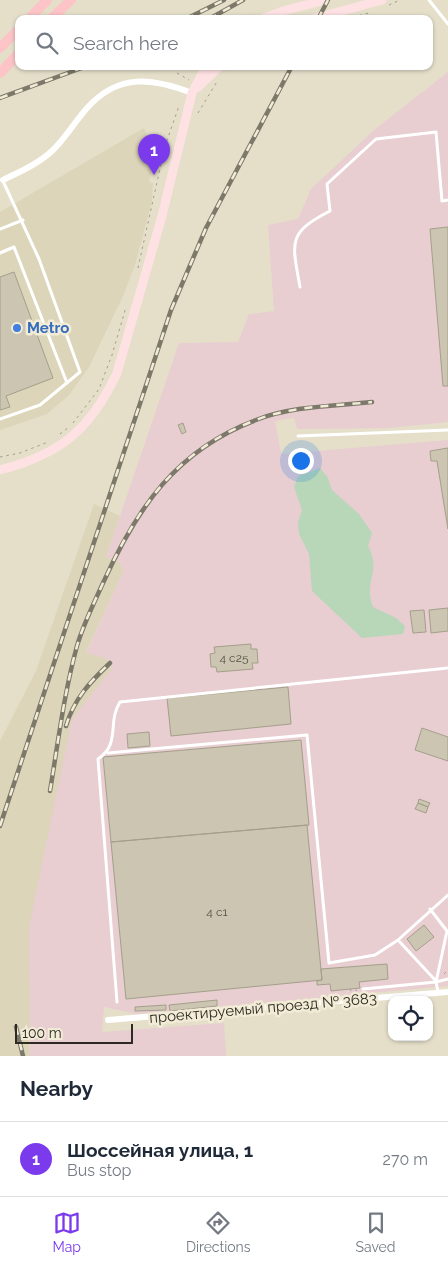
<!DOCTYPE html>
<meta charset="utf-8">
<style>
:root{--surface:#fff;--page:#f2f2f3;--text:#1f2937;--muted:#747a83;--line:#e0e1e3;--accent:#7c3aed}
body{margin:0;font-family:Raleway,sans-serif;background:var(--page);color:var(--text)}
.controls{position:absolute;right:15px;bottom:15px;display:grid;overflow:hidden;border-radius:10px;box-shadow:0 1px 4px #0004}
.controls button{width:45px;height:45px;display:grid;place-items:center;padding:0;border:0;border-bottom:1px solid var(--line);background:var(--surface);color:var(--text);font:25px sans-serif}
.scale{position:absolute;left:15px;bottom:12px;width:118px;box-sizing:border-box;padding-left:5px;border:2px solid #2c2a22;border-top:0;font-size:14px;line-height:18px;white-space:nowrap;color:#2c2a22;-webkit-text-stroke:4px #f2ecd7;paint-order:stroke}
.you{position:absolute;left:300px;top:460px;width:18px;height:18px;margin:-12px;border:4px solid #fff;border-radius:50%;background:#1a73e8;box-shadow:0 0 0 8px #1a73e833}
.badge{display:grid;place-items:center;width:32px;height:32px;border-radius:50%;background:var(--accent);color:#fff;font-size:16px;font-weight:700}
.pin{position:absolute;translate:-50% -41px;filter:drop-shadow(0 1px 2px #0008)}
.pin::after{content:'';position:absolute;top:26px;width:18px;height:15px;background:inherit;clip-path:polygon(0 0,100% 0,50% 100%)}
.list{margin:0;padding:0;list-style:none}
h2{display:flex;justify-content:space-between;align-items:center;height:65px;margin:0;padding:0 20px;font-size:21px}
h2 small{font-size:16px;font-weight:400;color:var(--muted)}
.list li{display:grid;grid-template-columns:32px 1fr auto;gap:15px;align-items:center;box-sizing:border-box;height:75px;padding:0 20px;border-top:1px solid var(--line)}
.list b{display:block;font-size:19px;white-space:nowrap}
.list p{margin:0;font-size:16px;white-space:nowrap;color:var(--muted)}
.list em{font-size:16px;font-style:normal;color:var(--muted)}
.icon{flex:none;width:28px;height:28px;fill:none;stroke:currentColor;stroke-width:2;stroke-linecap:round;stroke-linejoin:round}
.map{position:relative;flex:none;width:448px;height:1056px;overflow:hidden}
.search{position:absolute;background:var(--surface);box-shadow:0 1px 4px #0004;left:15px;right:15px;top:15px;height:55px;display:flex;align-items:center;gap:12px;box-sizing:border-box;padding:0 18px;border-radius:10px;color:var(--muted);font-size:19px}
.sheet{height:140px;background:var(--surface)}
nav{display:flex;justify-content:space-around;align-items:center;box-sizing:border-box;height:70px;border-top:1px solid var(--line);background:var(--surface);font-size:14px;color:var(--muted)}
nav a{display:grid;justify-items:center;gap:2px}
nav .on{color:var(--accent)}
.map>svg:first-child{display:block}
.built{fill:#dcd5b9}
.industrial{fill:#e8cdd1}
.green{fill:#b7d7b8}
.building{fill:#cbc5b1;stroke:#a49f8b}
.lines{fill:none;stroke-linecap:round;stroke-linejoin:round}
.path{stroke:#a29d8d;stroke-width:1;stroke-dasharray:2.5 4;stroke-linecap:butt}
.service{stroke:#fff;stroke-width:3}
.minor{stroke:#fff;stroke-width:6}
.secondary{stroke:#fee2e3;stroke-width:9}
.primary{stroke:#fcc4c7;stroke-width:10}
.rail-casing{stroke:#7c786a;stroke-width:4.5}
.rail{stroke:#f2ecd7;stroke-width:2.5;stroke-dasharray:8;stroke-linecap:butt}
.shop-dot{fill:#3f7fe0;stroke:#f2ecd7;stroke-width:2}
.labels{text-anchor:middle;stroke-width:5;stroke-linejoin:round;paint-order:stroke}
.number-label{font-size:12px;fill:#545146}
.shop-label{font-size:15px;font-weight:bold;fill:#366cbe;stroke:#f2ecd7;text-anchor:start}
.street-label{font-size:15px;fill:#2c2a22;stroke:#f2ecd7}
</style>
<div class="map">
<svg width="448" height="1056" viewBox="0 0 448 1056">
<rect width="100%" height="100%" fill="#e5dfca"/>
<path class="built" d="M144,128L155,152L149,182L153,183L152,201L135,265L123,296L89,367L69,395L47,414L0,430V212Z
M94,504L120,516L106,557L120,562L124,570L86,652L107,659L113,672L29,1040L30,1056H0V741L36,671Z"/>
<path class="industrial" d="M448,72V422L389,428L297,429L294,418L275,421L281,454L448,440V986L137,1014L104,1007L102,1032L224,1023L226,1056H30L29,927L72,719L110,671H113L107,659L86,653L124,570L120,562L106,557L179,343L238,342L249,314L274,311L268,225L298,219L311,189L374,130Z"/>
<path class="green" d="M320,468L328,478L332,490L359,514L372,533L368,546C382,571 363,582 373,607L396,618L405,626L403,634L362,638L312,591L309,554L299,534L298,522L302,510L294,487L298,476Z"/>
<path class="building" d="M448,227V386H443L430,229Z
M14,272L53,378L6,396L10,407L0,410V277Z
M183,423L186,432L182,434L178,425Z
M448,448V529L437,461H431L430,451Z
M448,608V631L431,633L429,610Z
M424,610L426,632L413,633L410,611Z
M251,644V649H257L258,663H252L253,669L217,672L216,667H211L210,654L215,653L214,647Z
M288,687L291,724L171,736L167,698Z
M422,728L448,737V761L415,750Z
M149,732L150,746L128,748L127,734Z
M301,740L309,825L111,842L103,757Z
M419,799L430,803L428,807L418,803Z
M418,803L428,807L426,813L415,809Z
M307,825L322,980L126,999L111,842Z
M424,925L434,937L416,951L407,939Z
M387,964L388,979L359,982L360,988L331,991L330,984L317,985V981L322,980L321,969Z
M217,1000V1006L170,1011L169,1005Z
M166,1005V1010L135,1011V1007Z"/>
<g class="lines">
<path class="path" d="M389,5L400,0
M353,17L369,13
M248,19L254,15
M228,70L233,66
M177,73L189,80
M198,113L218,80
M138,268L165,146L179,106
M73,423L99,389L112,355L126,307
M60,434L69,427
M0,457L20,453L48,442
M444,974L448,970
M350,989L351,991L357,990"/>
<path class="service" d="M429,0L448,24
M0,229L23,220
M0,253L14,247L67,383
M300,287C292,242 287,233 330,211L327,184L376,139L436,132L442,201L448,200
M0,419L40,405L80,372L39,259L3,181
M298,436L448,430
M108,753L307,735L329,963L375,955L398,940L448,895
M430,909L447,931L436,982
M398,940L436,981
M436,982L448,979
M363,989L436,982L438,992
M117,1002L98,759C121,744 107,722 120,702L448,668"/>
<path class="minor" d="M3,180C19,172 38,164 52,151C66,138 75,121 88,107C119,73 153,78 192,93
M108,1020L448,992"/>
<path class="secondary" d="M262,19L286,10L326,0
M313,19L382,0
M198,87L220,66
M0,470C61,454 90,430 117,373L162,216L192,93L206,66"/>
<path class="primary" d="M29,19L47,0
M51,19L71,0
M0,48L19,29
M0,73L19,53"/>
<g class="rail-casing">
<path id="rail" d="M186,19L224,0
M209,19L243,0
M318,19L328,0
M0,98L87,66
M66,726C74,699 90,682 110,663
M50,791C58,743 64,693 77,646C83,625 94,603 103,583C137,508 176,450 256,420C291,406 335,406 372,402
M0,826L171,310L206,228L292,66
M16,1027L23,1056"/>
</g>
<use href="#rail" class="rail"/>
</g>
<circle class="shop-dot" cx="17" cy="328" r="5"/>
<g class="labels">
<g class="number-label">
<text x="234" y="662">4 с25</text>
<text x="217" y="916">4 с1</text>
</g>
<g class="shop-label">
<text x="27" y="333">Metro</text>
</g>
<g class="street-label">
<text transform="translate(263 1008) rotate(-5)" y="5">проектируемый проезд № 3683</text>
</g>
</g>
</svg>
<div class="controls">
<button><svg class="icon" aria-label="locate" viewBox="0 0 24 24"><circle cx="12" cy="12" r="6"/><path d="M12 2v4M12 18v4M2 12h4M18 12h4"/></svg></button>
</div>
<div class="scale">100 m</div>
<div class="you"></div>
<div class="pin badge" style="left:154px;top:175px">1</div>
<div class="search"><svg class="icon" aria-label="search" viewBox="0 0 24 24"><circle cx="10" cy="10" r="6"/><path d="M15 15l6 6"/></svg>Search here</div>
</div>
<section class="sheet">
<h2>Nearby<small></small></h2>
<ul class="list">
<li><span class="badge">1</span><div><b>Шоссейная улица, 1</b><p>Bus stop</p></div><em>270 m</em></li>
</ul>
</section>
<nav>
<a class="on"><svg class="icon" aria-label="map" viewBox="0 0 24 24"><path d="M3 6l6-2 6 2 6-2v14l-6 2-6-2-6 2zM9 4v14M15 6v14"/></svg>Map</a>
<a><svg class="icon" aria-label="directions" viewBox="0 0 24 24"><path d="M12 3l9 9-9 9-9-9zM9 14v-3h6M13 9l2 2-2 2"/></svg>Directions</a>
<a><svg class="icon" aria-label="saved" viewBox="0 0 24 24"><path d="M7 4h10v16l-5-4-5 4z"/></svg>Saved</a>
</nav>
